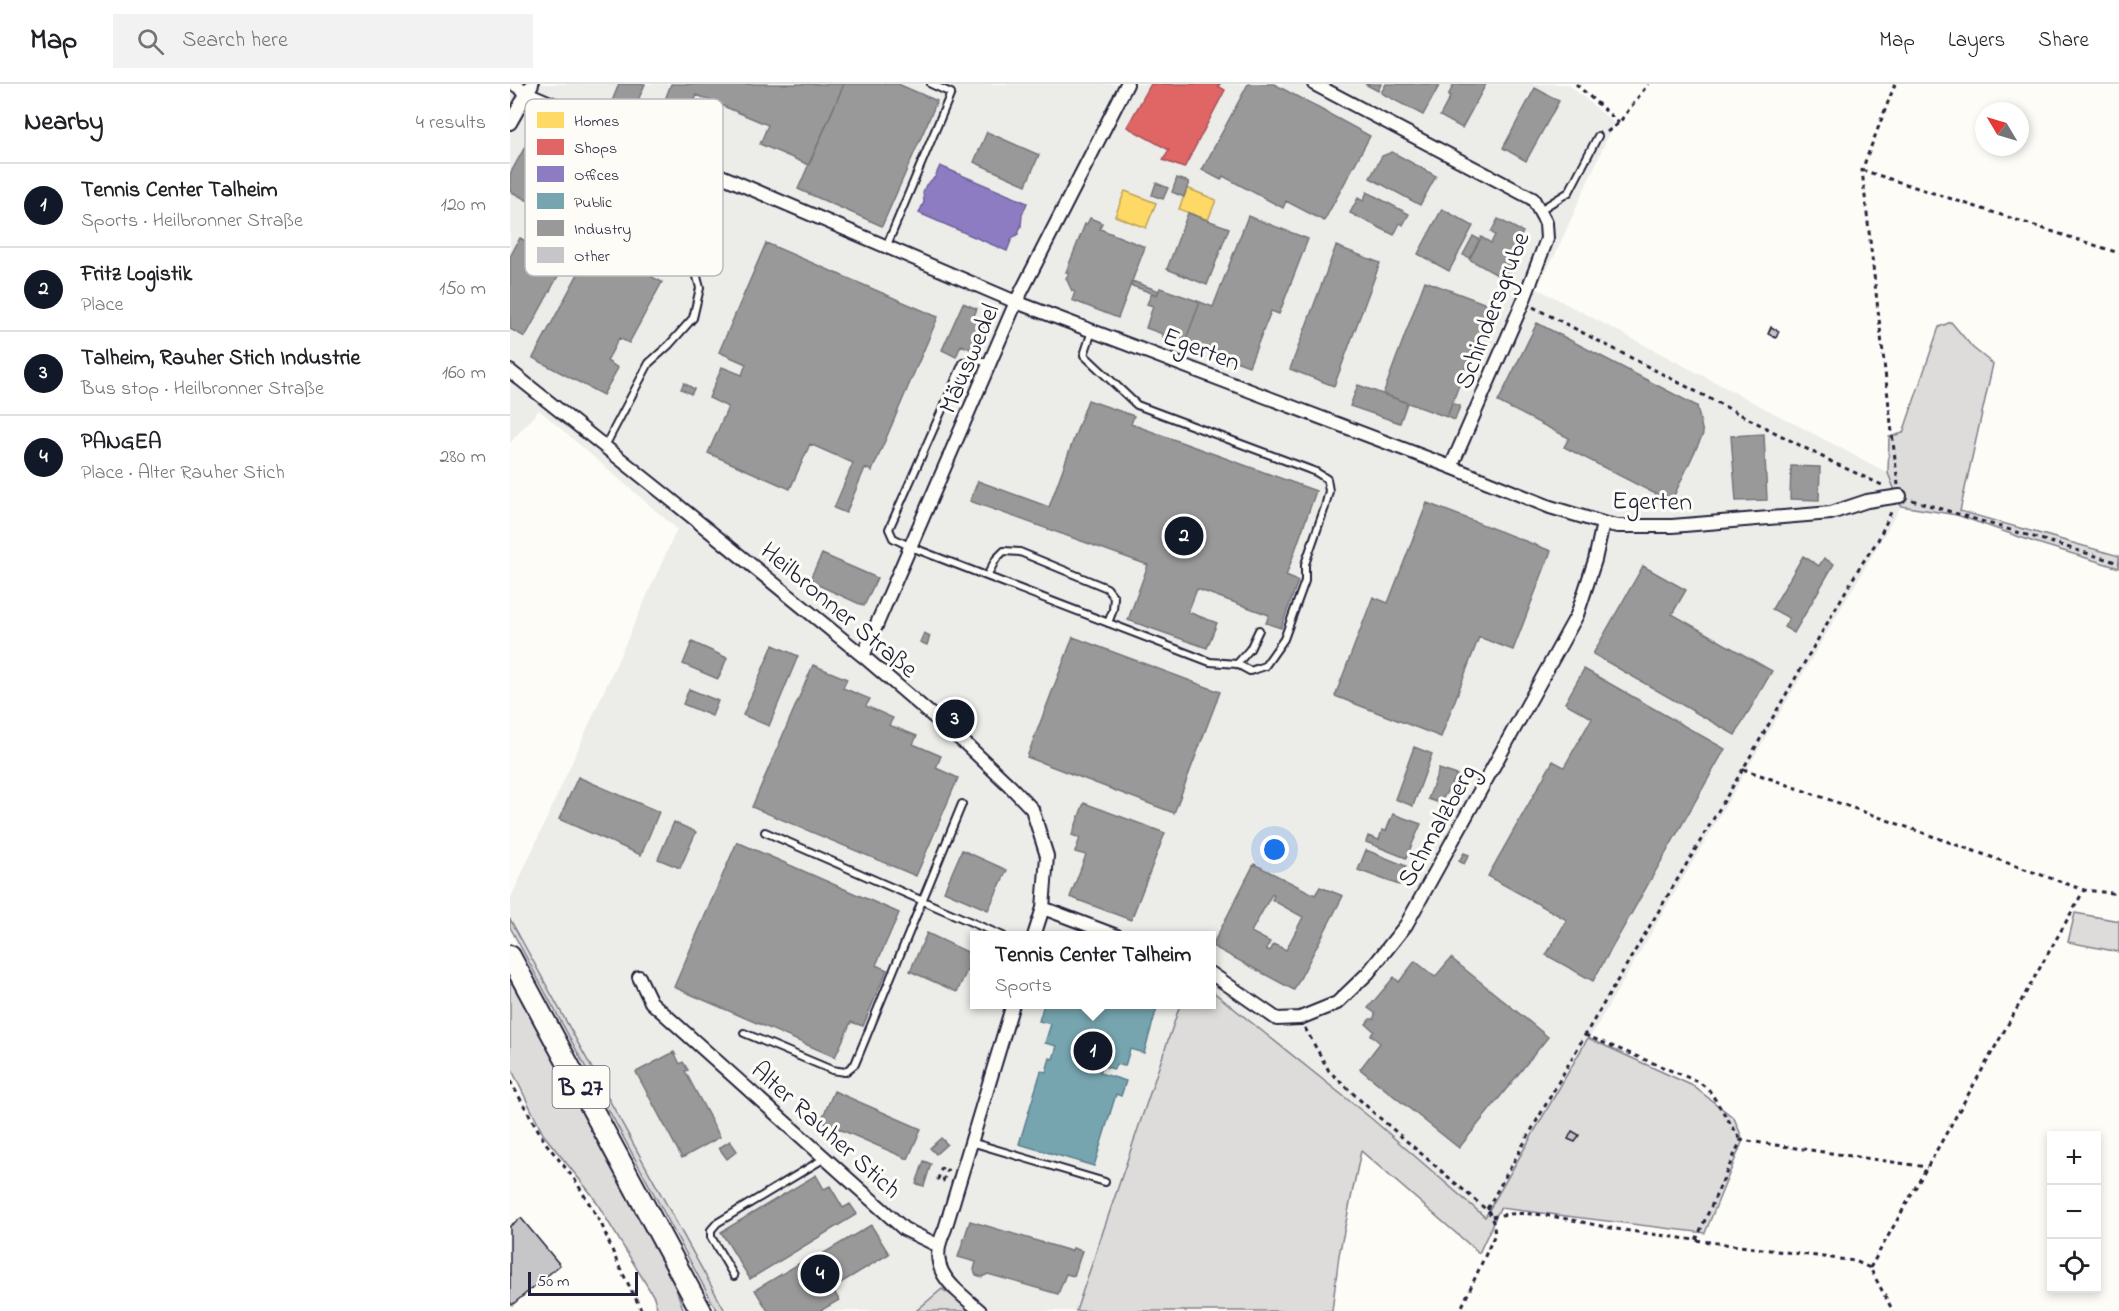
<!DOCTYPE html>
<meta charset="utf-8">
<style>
:root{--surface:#fff;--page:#f2f2f2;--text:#202124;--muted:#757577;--line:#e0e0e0;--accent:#111827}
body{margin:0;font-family:"Indie Flower",sans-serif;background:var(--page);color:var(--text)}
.controls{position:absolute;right:18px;bottom:18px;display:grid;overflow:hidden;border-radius:0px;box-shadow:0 3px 9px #0003}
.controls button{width:54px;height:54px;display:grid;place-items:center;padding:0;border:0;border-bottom:2px solid var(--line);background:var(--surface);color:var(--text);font:30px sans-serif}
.compass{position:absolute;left:1465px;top:18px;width:54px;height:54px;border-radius:50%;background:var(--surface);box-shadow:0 3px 9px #0003;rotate:308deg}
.scale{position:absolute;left:18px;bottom:15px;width:110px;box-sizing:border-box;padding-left:6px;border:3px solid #22223b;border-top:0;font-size:16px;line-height:21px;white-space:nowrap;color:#22223b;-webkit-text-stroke:4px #fdfcf7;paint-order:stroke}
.you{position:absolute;left:765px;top:766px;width:21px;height:21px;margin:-15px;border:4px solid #fff;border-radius:50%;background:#1a73e8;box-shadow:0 0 0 9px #1a73e833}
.badge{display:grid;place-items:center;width:39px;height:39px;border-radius:50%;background:var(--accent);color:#fff;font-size:20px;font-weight:700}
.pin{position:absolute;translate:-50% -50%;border:3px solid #fff;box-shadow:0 2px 6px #0006}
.popup{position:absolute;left:460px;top:847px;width:246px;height:78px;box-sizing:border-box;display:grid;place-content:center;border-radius:0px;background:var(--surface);filter:drop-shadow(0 2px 4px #0005);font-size:20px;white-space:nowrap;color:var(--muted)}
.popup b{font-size:22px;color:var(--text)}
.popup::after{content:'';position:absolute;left:50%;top:100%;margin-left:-12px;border:12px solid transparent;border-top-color:var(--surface)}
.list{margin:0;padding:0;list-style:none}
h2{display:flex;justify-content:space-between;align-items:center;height:78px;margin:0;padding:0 24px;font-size:26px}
h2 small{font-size:20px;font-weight:400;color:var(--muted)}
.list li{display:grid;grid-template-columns:39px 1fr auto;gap:18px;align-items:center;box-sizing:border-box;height:84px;padding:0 24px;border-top:2px solid var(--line)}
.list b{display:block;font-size:22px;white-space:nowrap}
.list p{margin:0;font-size:20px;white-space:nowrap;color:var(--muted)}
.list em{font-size:20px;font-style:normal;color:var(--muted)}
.icon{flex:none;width:33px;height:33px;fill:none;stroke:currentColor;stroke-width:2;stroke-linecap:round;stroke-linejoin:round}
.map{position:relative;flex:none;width:1609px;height:1227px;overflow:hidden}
header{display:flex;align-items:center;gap:36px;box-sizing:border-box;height:84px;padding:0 30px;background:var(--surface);border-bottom:2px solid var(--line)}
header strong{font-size:28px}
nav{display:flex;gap:33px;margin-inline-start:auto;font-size:21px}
.search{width:420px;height:54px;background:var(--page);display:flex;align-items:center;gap:15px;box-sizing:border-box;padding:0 21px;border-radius:0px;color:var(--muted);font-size:22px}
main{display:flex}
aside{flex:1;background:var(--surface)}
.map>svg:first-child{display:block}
.built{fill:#ecece9}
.green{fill:#dddcdb;stroke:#807f8b;stroke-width:1.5}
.homes{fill:#ffd966;stroke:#bda259;stroke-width:1.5}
.shops{fill:#e06666;stroke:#a75259;stroke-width:1.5}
.offices{fill:#8e7cc3;stroke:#6e619a;stroke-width:1.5}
.public{fill:#76a5af;stroke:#5d7e8c;stroke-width:1.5}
.industry{fill:#999;stroke:#75757d;stroke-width:1.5;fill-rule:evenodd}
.building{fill:#c6c6c8;stroke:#22223b;stroke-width:1.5}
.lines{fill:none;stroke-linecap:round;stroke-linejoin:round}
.lane-casing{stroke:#22223b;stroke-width:10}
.street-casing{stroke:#22223b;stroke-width:16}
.primary-casing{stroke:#22223b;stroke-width:24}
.path{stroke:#22223b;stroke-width:3;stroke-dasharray:4.5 4.5;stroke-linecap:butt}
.lane{stroke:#fdfcf7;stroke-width:6}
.street{stroke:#fdfcf7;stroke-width:12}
.primary{stroke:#fdfcf7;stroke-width:20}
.labels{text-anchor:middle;stroke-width:6;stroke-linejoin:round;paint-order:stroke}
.shield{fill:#fdfcf7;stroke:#646373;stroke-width:1.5}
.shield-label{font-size:24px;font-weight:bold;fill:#22223b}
.street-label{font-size:26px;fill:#22223b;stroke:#fdfcf7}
.key{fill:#fdfcf7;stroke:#bbbbbf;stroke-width:1.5}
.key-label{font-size:16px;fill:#22223b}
</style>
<header>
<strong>Map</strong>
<div class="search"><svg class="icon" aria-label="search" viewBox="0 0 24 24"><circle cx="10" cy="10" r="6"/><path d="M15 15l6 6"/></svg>Search here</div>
<nav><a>Map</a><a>Layers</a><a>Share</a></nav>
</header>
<main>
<aside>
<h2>Nearby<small>4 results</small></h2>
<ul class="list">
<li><span class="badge">1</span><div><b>Tennis Center Talheim</b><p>Sports · Heilbronner Straße</p></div><em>120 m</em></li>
<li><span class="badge">2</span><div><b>Fritz Logistik</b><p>Place</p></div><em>150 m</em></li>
<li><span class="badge">3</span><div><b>Talheim, Rauher Stich Industrie</b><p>Bus stop · Heilbronner Straße</p></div><em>160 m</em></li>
<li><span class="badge">4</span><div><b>PANGEA</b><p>Place · Alter Rauher Stich</p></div><em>280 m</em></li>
</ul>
</aside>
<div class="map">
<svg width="1609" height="1227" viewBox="0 0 1609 1227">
<rect width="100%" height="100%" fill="#fdfcf7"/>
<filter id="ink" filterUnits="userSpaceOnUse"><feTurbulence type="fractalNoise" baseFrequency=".0167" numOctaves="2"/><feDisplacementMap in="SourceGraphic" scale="12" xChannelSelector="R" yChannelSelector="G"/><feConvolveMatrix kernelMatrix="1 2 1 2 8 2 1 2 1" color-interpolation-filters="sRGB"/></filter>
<g filter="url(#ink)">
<path class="built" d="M0,0H1058L1104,39L1044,173L1026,204L1378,389L1391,422L975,1133L862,1035L702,907V852H464V920L670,921L566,1227H465L432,1205L406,1227H210L0,835V816L167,445L29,326L0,359Z"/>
<path class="green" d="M1441,238L1463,264L1483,280L1450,427L1609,472V484L1524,458L1447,431L1391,422L1378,389L1379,353L1393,349L1429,243Z
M1565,829L1609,837V868L1558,858Z
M0,835L215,1227H207L0,843Z
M0,887L158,1183L174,1227H148L144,1213L82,1111L33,1050L0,982Z
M702,907L862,1035L975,1133L1078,954L1183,1002L1224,1034L1233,1056L1195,1149L990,1124L969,1169L851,1067L829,1171L822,1227H566L670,921L702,920Z
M432,1205L466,1227H406Z"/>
<path class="homes" d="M677,104L706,116L698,136L669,125Z
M615,107L646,119L636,144L605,132Z"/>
<path class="shops" d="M641,0H710L708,2L715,6L674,84L653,76L659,66L617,43Z"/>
<path class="offices" d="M430,82L517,119L512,131L511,142L508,150L502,154L497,167L409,129L414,118L413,108L416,101L425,93Z"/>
<path class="public" d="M534,920H648L634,969L620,965L615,982L606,980L604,985L593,982L590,989L616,997L611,1012L606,1010L584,1082L509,1060L531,987L536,988L540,974L543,975L547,962L535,959L541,940L529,937Z"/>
<path class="industry" d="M109,0H135L124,26L102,17Z
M161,0H334L299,81L250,60L258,41L187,11L178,32L153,21Z
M334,0H388L427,17L372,142L288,105Z
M738,0H764L860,52L814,137L776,117L773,124L713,92L711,96L692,86Z
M855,0H871L868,7Z
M876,0H930L913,31L871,9Z
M944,0H976L952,44L930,32L940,13L938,12Z
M1025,4L1049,17L1016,77L993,64Z
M477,48L529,71L516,101L464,78Z
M21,52L100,95L72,146L0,107V90Z
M882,68L926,92L910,121L860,94L872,72Z
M125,83L184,114L142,193L152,198L119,259L109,254L97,277L108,284L93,311L23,274Z
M667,94L679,98L674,113L662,108Z
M646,99L658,104L653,115L642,111Z
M857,108L899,130L893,141L890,139L884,151L840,129L848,114L853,117Z
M932,125L963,142L939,187L908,170Z
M678,129L719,144L697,201L657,185Z
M738,132L798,155L769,230L761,227L739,282L675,258L690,218L703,223Z
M580,134L592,139L590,145L635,163L608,234L562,216L565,208L562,207L556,194L559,189L556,188L575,140H577Z
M988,135L1013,148L1001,170L1008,174L996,196L959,175L971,153L981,159L985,151L981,148Z
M963,152L970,156L960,174L953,171Z
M10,154L55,179L15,253L0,245V173Z
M256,159L428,233L362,387L355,384L336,429L324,424L343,379L300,360L280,405L198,369L218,323L199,314L212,283L232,291L236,280L209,268Z
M826,162L870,179L824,302L780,285Z
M622,197L649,207L647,211L620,201Z
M915,197L979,221L937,333L873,310Z
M650,204L690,218L675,258L657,251L653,254V250L636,244L643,222L637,220L642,209L647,211Z
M453,219L467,225L462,236L474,242L463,266L451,261L446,273L432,266Z
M1027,239L1187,322L1193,350L1161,418L1054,363L1059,354L988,318Z
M174,299L184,305L181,310L171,305Z
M848,301L897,319L890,339L840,322Z
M578,316L624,332L621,340L806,407L776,492L788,497L771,544L756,539L759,531L687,505L678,528L707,539L697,564L618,536L638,481L460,417L468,397L539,423Z
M942,319L950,322L945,336L937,333Z
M1254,350L1257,416L1226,417L1221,352Z
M1281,382L1310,383L1309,416L1280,415Z
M917,419L1041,467L1003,566L969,553L931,653L825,612L863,513L878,519Z
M312,470L367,494L354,522L299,497Z
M1293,472L1309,482L1314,474L1324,480L1284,549L1274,543L1279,534L1262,525Z
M1133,482L1176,506L1162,530L1262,587L1225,651L1083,570Z
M414,549L420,552L417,561L410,558Z
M563,553L710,608L664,729L517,673Z
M182,558L217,574L208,595L173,580Z
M263,561L288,572L259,642L233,631Z
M303,581L337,595L333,604L360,615L356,622L383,634L379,641L407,652L403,660L431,672L426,684L448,694L406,792L242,723Z
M1074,585L1215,665L1083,897L1036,871L1057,836L978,792L1043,677L1054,683L1082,634L1055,619Z
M179,605L208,617L202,632L173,620Z
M904,663L922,670L903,722L885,715Z
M929,685L947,691L930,719L918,715Z
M68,693L149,728L131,771L49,735Z
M574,719L655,749L621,836L560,813L576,771L565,768L570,754L562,751Z
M883,730L911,740L896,774L856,758L858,752L869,756L872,746L876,747Z
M164,738L186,748L170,784L148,775Z
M227,758L389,829L366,881L377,886L353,942L341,938L325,973L164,903Z
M452,766L497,786L478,826L434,807Z
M856,766L896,782L889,801L848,786Z
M954,769L959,771L954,780L949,777Z
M744,780L805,811L810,803L833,812L784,906L702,862ZM762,810L764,811L762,816L793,833L776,866L764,860L760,867L756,865L760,858L741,848Z
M417,849L464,871L447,908L400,887Z
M941,874L1038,953L949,1064L850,985L870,959L861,951L864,947L856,940L860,935H864L865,929L858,924L884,893L889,898L905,877L925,893Z
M164,968L170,980L173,978L178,986L175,987L210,1053L172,1074L126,988Z
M324,1007L411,1045L398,1075L311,1037Z
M431,1054L437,1060L426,1070L420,1064Z
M220,1057L227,1067L217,1075L209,1064Z
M414,1077L421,1080L414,1102L406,1100Z
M306,1091L314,1105L320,1102L333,1124L340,1120L347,1130L240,1195L211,1148Z
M460,1137L561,1167L563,1164L572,1167L564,1192L556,1190L548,1210L478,1190L472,1193L466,1191L464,1186L466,1178L448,1173Z
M361,1141L379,1170L322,1204L329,1216L310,1227H258L245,1206L302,1172L304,1175Z"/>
<path class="building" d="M1261,243L1269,247L1266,254L1258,250Z
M1062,1047L1069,1051L1065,1058L1058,1055Z
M11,1134L50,1181L2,1221L0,1218V1142Z"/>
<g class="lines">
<g class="lane-casing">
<path id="lane" d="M1030,126L1059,108L1088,52
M377,161L441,9L421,0
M582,247L574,271L627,321L806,388L817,395L819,407L815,423L795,480V497L774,555L755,582L740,587L727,580
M480,279L463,275L453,279L379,445L383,454L401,463L700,578L727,580L740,565L749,546
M95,362L139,279L159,261L183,234L190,204L181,170L199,133
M477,492L486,475L494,467L510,468L597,504L604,513L603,526L598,539
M255,748L493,852
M234,949L322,986L335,988L345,980L452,720
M461,1058L595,1098
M224,1192L201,1153V1146L207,1139L315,1074"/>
</g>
<g class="street-casing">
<path id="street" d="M4,0L17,9L506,218L941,383L1040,423L1093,439L1108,442H1162L1321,429L1357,417L1390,412
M804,0L1023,115L1036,139L1037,155L1013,218L941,383
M0,39L22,0
M0,287L154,410L353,572L458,662L500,702L522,725L537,772L533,824L524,852
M353,572L506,218L617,0
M533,824L607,852
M702,890L767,935L790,934L827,919L858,889L896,841L1067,531L1085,476L1093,439
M129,893L141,918L394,1145L427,1161
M470,1227C442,1202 415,1186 435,1145L503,920"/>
</g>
<g class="primary-casing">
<path id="primary" d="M0,872L191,1227"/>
</g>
<path class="path" d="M1066,0L1109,39
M1385,0L1352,86L1388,401
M1097,48L1109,39L1138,0
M1352,86L1609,169
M1023,223L1324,379L1372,401
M1402,416L1609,479
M1233,685L1574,806L1609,810
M795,944L819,987L864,1029L979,1128L983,1138L985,1150L950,1227
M1075,951L1189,998L1199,1006L1231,1056
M0,997L35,1058L65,1096L91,1139L107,1178L132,1227
M432,1083L428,1095L433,1097L437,1086L440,1087
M977,1125L1075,951L1233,685L1349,484L1368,456L1382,426
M982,1133C1022,1122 1072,1140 1113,1146C1190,1157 1267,1167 1345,1177L1360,1184L1383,1227
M1186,1156L1231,1056L1417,1083
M1360,1184L1574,806"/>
<use href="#lane" class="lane"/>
<use href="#street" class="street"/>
<use href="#primary" class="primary"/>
</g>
</g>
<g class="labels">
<rect class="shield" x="42.5" y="982" width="57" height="42" rx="4.5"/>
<g class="shield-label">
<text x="71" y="1011">B 27</text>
</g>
<g class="street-label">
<text transform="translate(981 226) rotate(-69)" y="9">Schindersgrube</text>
<text transform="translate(692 264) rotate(21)" y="9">Egerten</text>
<text transform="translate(458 274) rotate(-67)" y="9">Mäuswedel</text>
<text transform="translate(1142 416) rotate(1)" y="9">Egerten</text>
<text transform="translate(330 525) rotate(40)" y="9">Heilbronner Straße</text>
<text transform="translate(926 741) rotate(-61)" y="9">Schmalzberg</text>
<text transform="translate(317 1045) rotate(42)" y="9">Alter Rauher Stich</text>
</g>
</g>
<rect x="15" y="15" width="198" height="177" rx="9" class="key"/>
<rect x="27" y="28" width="27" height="16" fill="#ffd966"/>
<rect x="27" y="55" width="27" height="16" fill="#e06666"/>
<rect x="27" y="82" width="27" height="16" fill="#8e7cc3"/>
<rect x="27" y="109" width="27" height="16" fill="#76a5af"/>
<rect x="27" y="136" width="27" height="16" fill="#999"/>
<rect x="27" y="163" width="27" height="16" fill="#c6c6c8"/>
<g class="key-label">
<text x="64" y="42">Homes</text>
<text x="64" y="69">Shops</text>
<text x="64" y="96">Offices</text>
<text x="64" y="123">Public</text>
<text x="64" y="150">Industry</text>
<text x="64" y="177">Other</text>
</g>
</svg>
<div class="controls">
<button>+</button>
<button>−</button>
<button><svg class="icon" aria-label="locate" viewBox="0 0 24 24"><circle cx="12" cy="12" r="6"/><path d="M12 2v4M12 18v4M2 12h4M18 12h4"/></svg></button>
</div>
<svg class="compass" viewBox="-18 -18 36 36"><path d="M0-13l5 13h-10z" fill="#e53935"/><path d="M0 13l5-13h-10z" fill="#757577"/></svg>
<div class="scale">50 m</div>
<div class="you"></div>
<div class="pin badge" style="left:583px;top:967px">1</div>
<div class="popup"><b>Tennis Center Talheim</b>Sports</div>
<div class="pin badge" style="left:674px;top:452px">2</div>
<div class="pin badge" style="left:445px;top:635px">3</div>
<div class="pin badge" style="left:310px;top:1190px">4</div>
</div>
</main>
